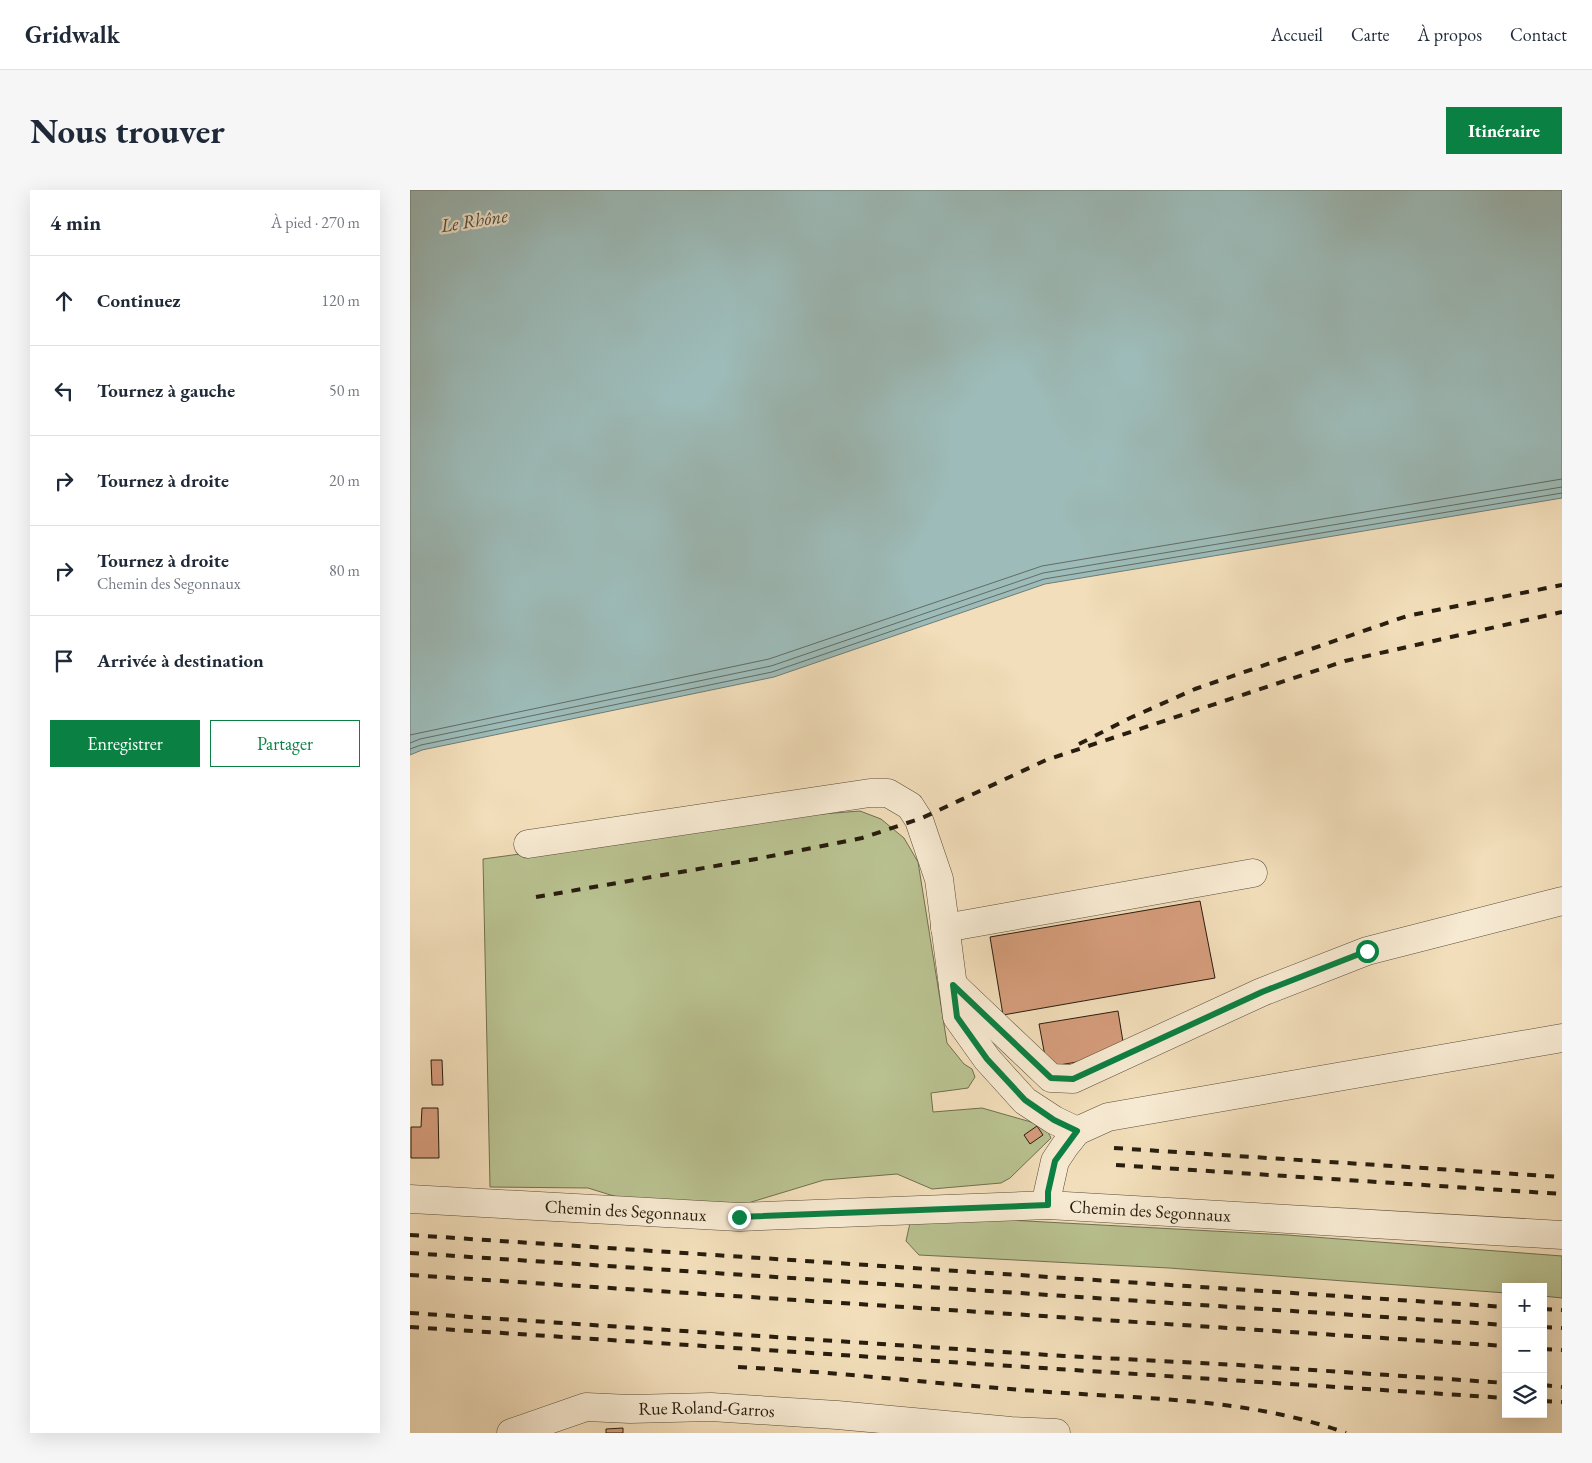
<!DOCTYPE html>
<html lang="fr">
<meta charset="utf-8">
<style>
:root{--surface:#fff;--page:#f6f6f7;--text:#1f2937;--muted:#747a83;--line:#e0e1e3;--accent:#0b8043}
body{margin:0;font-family:"EB Garamond",serif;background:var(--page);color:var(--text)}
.controls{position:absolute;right:15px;bottom:15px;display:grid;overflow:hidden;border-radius:0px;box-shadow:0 5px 20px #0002}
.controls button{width:45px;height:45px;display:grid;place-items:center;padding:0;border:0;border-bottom:1px solid var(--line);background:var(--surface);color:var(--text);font:25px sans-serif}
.stop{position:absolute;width:15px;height:15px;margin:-11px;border:4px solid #0b8043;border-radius:50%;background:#fff}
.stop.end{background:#0b8043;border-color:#fff;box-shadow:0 1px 5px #0008}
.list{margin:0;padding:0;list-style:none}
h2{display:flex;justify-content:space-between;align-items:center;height:65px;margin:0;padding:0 20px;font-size:21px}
h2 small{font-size:16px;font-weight:400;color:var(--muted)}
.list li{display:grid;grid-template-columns:32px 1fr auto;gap:15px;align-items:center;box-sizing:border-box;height:90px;padding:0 20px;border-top:1px solid var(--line)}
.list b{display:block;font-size:19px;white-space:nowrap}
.list p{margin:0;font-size:16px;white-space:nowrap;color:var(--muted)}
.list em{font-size:16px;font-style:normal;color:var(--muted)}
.actions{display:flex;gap:10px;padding:15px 20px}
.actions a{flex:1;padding:11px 0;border:1px solid var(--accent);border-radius:0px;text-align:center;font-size:18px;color:var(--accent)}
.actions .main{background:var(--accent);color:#fff}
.icon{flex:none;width:28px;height:28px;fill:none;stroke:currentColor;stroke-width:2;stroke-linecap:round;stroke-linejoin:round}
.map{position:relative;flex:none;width:1152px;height:1243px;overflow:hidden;border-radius:0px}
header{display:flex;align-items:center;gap:30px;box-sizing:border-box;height:70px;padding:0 25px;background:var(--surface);border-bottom:1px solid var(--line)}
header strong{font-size:24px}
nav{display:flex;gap:28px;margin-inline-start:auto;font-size:18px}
.intro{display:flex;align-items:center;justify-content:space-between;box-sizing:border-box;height:120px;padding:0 30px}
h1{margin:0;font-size:35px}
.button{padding:12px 22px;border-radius:0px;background:var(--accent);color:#fff;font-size:18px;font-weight:700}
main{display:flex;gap:30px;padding:0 30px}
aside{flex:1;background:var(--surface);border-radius:0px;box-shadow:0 5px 20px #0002}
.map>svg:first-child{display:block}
.green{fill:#b9c190;stroke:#706f4f}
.water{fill:#9dbbb8;stroke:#6e7c74}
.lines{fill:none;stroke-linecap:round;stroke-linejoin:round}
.shore{stroke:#626c63;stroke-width:1}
.building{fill:#d59c7b;stroke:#281d0e}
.minor-casing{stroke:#5a4d39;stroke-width:29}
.minor{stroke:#f7ead2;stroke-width:28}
.rail{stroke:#281d0e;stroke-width:4;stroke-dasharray:9 9;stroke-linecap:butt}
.route{stroke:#0b8043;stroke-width:6}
.labels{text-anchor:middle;stroke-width:4.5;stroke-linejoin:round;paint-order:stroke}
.street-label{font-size:18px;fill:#281d0e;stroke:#f7ead2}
.water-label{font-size:19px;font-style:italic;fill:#4b4c41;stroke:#f7ead2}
</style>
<header>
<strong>Gridwalk</strong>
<nav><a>Accueil</a><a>Carte</a><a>À propos</a><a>Contact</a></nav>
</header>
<div class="intro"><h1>Nous trouver</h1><a class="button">Itinéraire</a></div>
<main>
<aside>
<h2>4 min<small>À pied · 270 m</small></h2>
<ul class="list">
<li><svg class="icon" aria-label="ahead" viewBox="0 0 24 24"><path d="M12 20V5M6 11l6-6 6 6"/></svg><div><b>Continuez</b></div><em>120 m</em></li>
<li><svg class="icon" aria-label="left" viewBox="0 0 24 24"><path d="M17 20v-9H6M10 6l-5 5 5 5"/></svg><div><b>Tournez à gauche</b></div><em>50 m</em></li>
<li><svg class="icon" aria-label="right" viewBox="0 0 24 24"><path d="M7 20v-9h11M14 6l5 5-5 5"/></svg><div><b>Tournez à droite</b></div><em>20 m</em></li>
<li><svg class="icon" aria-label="right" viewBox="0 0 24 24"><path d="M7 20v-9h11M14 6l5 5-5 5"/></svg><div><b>Tournez à droite</b><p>Chemin des Segonnaux</p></div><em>80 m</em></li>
<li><svg class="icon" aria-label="arrive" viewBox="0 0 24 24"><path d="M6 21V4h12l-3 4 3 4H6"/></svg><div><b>Arrivée à destination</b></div></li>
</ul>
<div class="actions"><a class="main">Enregistrer</a><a>Partager</a></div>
</aside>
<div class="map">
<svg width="1152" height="1243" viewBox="0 0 1152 1243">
<rect width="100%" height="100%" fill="#f2deba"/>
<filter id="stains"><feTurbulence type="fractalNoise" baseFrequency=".004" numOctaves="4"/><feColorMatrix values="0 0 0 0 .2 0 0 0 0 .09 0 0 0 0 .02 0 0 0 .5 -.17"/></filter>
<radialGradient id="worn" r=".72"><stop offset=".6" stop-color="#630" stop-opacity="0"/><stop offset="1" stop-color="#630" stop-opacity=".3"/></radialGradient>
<path class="green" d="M450,621L471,629L494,648L508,672L537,853L554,874L562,879L565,887L558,898L521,903L523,922L572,918L635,936L641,948L600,988L591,993L522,999L487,984L414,990L315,1020L220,1011L178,998L80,997L73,669L399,625Z
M579,1029L877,1045L1152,1066V1108L1133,1106V1097H1096V1103L759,1078L509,1065L496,1051L500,1033Z"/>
<path class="water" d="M0,0H1152V308L635,394L364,487L12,560L0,565Z"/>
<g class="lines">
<path class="shore" d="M0,545L359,469L632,376L1152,289
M0,553L10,549L361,476L633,383L1152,297
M0,559L11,555L362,482L634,389L1152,303"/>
</g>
<path class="building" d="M790,711L805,788L593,825L580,747Z
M708,821L715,864L637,877L629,834Z
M21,870H32L33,895H22Z
M12,918H28L29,968H1V937H11Z
M627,936L633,945L620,954L614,945Z
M213,1238V1243H196V1239Z"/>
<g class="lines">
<g class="minor-casing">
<g id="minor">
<path d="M118,654L460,603H478L500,616L509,630L529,689L547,827L577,869L615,911L644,930L667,941"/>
<path d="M535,738L843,683"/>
<path d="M543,795L641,888L663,889L852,802L957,761L1152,711"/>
<path id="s1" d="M0,1009L329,1027L638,1015L1152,1045"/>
<path d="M638,1015V1002L645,971L655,956L667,941L698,927L1152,848"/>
<path id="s2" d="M101,1243L176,1217L220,1219L301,1217L427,1225L601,1241L646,1243"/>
</g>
</g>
<use href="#minor" class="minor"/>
<path class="rail" d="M669,554L720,528L785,499L997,426L1152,395
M126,707L346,669L452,648L512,628L636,570L935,471L1152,422
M704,958L1152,987
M706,975L1152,1004
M0,1045L1096,1117
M0,1063L1096,1135
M0,1085L1096,1156
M1133,1119L1152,1120
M0,1123L654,1166L829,1175L1096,1193
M0,1137L1096,1208
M1133,1137L1152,1138
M1133,1159L1152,1160
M328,1177C428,1182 527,1194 626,1201C729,1209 837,1207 936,1243
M1133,1195L1152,1197
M1133,1211L1152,1212"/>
</g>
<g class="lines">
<path class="route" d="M329,1027L638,1015V1002L645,971L667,941L644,930L615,910L577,869L547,827L543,795L641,888L663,889L852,802L957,761"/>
</g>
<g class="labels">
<g class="street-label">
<text dy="6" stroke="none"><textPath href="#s1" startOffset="216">Chemin des Segonnaux</textPath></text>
<text dy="6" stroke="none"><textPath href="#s1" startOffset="741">Chemin des Segonnaux</textPath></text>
<text dy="6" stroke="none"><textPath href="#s2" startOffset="200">Rue Roland-Garros</textPath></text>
</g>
<g class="water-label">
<text transform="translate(64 30) rotate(-9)" y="7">Le Rhône</text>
</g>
</g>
<rect width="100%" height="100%" filter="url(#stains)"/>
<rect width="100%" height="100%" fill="url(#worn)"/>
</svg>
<div class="controls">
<button>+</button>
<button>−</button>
<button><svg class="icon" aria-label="layers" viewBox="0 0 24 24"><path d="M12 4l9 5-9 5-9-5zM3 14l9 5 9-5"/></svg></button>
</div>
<div class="stop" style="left:957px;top:761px"></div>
<div class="stop end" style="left:329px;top:1027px"></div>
</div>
</main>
